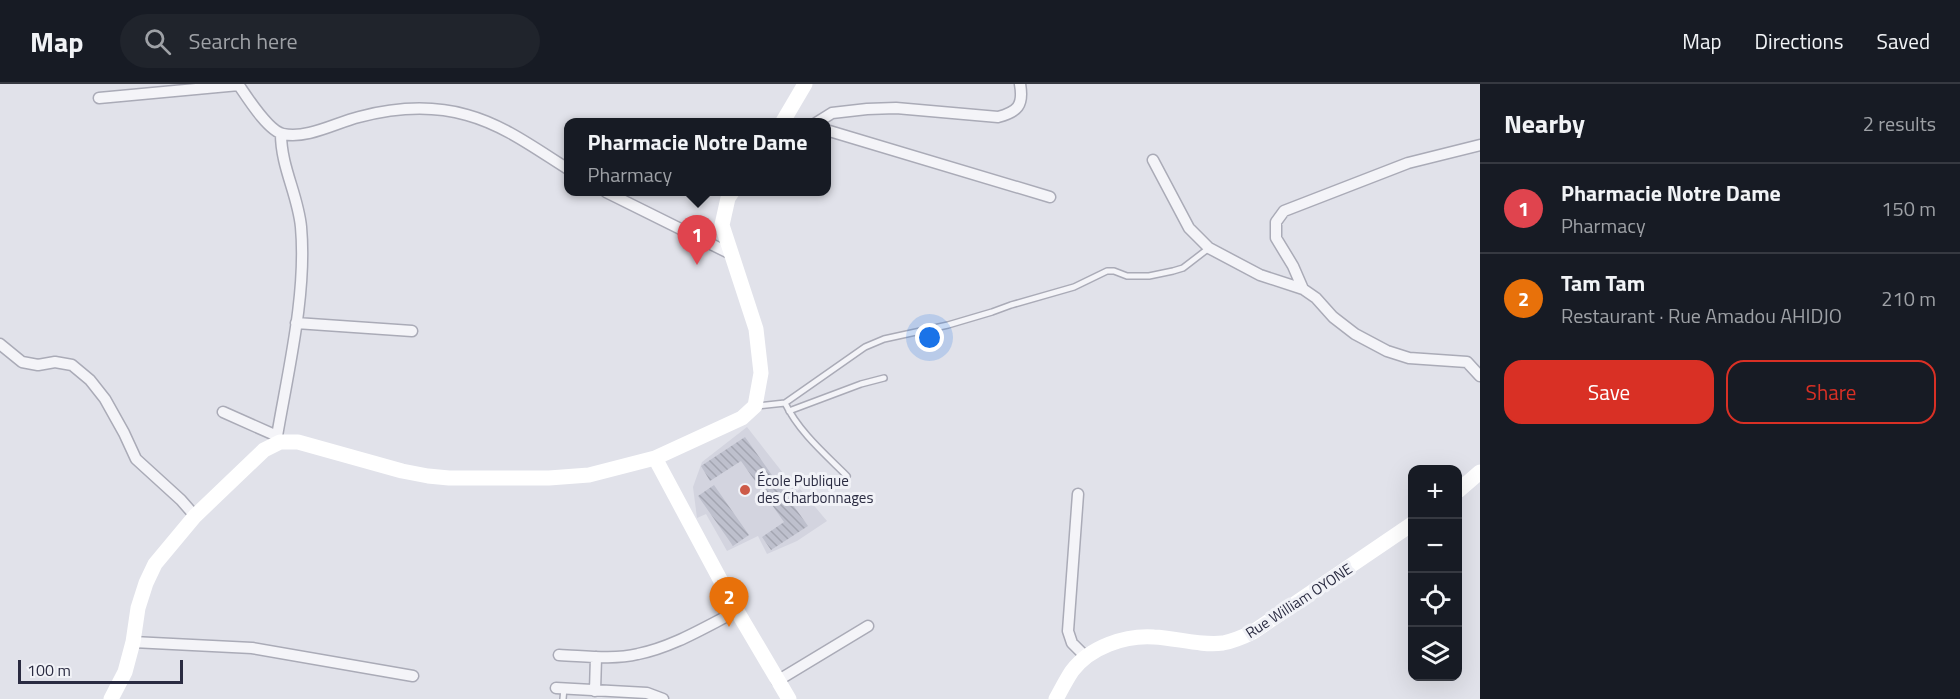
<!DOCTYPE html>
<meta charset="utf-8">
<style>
:root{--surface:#171b24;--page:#20242c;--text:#f1f3f6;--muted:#9ea1a6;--line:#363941;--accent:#d93025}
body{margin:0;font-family:"Titillium Web",sans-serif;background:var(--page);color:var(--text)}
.controls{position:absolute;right:18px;bottom:18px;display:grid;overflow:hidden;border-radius:12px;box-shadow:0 6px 24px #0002}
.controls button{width:54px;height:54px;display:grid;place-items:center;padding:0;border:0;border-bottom:2px solid var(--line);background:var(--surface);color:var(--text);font:30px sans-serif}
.scale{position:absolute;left:18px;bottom:15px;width:165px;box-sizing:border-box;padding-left:6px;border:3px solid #2a2b41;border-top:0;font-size:16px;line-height:21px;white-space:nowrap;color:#2a2b41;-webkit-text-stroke:4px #f1f2f7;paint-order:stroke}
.you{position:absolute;left:930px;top:254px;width:21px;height:21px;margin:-15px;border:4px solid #fff;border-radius:50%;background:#1a73e8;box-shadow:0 0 0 9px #1a73e833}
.badge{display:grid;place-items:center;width:39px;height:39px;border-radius:50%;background:var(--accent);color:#fff;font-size:20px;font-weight:700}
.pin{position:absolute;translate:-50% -50px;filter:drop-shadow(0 2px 3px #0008)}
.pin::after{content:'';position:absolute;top:32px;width:21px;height:18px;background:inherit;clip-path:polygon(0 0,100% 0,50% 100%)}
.popup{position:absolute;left:564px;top:34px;width:267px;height:78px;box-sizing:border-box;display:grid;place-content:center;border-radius:12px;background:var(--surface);filter:drop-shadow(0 2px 4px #0005);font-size:20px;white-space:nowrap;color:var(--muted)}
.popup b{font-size:22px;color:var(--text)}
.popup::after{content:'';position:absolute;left:50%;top:100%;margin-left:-12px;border:12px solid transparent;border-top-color:var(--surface)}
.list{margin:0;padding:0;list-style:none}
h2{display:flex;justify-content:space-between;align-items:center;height:78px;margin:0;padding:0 24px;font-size:26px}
h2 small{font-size:20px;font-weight:400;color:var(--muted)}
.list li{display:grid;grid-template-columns:39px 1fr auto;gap:18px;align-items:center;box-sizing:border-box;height:90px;padding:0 24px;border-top:2px solid var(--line)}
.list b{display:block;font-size:22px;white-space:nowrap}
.list p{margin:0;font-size:20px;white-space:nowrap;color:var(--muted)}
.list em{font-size:20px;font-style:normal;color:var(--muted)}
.actions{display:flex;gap:12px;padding:18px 24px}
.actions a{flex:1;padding:14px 0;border:2px solid var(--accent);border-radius:18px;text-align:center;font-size:21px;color:var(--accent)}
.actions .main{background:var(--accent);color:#fff}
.icon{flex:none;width:33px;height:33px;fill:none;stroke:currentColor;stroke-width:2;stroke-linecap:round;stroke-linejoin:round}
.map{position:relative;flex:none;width:1480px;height:615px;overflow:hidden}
header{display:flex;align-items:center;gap:36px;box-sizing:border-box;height:84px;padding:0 30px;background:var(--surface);border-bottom:2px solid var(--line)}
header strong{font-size:28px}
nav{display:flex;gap:33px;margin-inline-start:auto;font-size:21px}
.search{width:420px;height:54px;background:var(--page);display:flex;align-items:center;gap:15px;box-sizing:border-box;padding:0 21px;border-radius:33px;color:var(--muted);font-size:22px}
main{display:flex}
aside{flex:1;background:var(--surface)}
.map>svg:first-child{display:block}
.built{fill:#d3d4df}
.building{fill:url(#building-back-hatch)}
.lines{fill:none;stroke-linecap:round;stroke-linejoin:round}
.lane-casing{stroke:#aaabb7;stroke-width:8}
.street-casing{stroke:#aaabb7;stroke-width:13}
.lane{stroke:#f4f4f8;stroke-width:5}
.street{stroke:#f4f4f8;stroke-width:10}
.secondary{stroke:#fff;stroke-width:15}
.poi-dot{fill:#cd5a48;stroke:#f1f2f7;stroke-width:2}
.labels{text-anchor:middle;stroke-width:6;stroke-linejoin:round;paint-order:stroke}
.poi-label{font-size:15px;fill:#2a2b41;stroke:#f1f2f7;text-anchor:start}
.street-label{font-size:15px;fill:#2a2b41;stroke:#f1f2f7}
</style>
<header>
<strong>Map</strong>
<div class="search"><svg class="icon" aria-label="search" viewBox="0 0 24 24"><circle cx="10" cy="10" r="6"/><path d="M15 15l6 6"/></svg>Search here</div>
<nav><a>Map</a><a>Directions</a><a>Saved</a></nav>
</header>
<main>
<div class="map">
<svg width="1480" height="615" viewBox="0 0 1480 615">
<defs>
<pattern id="building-back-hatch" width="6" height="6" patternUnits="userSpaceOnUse" patternTransform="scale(1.5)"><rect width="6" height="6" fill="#bec0cd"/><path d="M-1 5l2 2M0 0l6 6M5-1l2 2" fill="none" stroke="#a3a5b1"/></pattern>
</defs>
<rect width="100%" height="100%" fill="#e1e2ea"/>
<path class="built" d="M747,343L797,407L800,405L827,437L797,457L767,470L758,452L727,467L706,430L697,434L693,403L702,378Z"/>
<path class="building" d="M745,353L808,442L771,466L762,453L784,438L741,377L710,397L701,382Z
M714,401L749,451L733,462L698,412Z"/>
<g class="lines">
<g class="lane-casing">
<path id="lane" d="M785,319C799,348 825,370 847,392
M758,322L785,319L865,263L884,255L948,241L992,228L1011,221L1074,203L1107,187H1114L1127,192H1149L1173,187L1183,184L1209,164
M789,327L861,300L884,294
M563,615L564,604"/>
</g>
<g class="street-casing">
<path id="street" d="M238,0C247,13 268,47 283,50C308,55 335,39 359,33C393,24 432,21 467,31C504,41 536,65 568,85
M99,14L239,1
M816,39L832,29L867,25L896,24L998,33C1017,28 1024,22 1020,0
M826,46L1050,113
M1153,76L1189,144L1209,164L1260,191L1303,205L1316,214L1333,233L1355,250L1387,267L1409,274L1467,278L1480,292
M606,108L731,170
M1303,205L1293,182L1276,154V138L1284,127L1408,79L1480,61
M296,239L412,247
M0,260L22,278L38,281L55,278L72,281L90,296L105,315L124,349L136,375L181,416L195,432
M223,328L277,352
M280,358L277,352C288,287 307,209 301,143C298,111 281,83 281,50
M1078,410L1068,547L1072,559L1086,573
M133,558L252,564L413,592
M559,571C585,572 613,576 638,570C673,563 705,543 737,527
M777,597L868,542
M556,604L647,609L663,615
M595,607L596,573"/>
</g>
<use href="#lane" class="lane"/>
<use href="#street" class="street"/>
<path class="secondary" d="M782,39L805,0
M655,374L737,527L789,615
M1458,407L1480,388
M111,615L125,588L133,558L138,524L146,499L155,480L195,432L264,366L280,358H298L402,387L428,392L449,394H549L589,391L655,374L742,334L755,322L761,289L756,245L722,141L728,114L732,108
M1056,615C1061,606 1066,596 1072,587C1090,563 1125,551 1154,553C1176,554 1201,562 1223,559C1233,557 1243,553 1253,548L1412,440"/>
</g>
<circle class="poi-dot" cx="745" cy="406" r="6"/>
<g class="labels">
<g class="poi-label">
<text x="757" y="402">École Publique<tspan x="757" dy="17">des Charbonnages</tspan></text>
</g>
<g class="street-label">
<text transform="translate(1299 517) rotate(-33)" y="5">Rue William OYONE</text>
</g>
</g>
</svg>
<div class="controls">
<button>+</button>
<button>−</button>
<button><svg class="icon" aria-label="locate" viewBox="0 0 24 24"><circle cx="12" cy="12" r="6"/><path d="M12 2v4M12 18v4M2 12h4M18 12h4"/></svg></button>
<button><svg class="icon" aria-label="layers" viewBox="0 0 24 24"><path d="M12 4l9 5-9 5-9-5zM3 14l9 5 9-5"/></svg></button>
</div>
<div class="scale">100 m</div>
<div class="you"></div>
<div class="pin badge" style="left:697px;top:181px;background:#e0444e">1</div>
<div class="popup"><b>Pharmacie Notre Dame</b>Pharmacy</div>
<div class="pin badge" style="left:729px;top:543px;background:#e8710a">2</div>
</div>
<aside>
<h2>Nearby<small>2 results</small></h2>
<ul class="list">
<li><span class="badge" style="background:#e0444e">1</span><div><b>Pharmacie Notre Dame</b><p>Pharmacy</p></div><em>150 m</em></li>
<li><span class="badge" style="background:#e8710a">2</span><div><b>Tam Tam</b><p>Restaurant · Rue Amadou AHIDJO</p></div><em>210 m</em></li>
</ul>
<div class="actions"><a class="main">Save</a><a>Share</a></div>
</aside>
</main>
